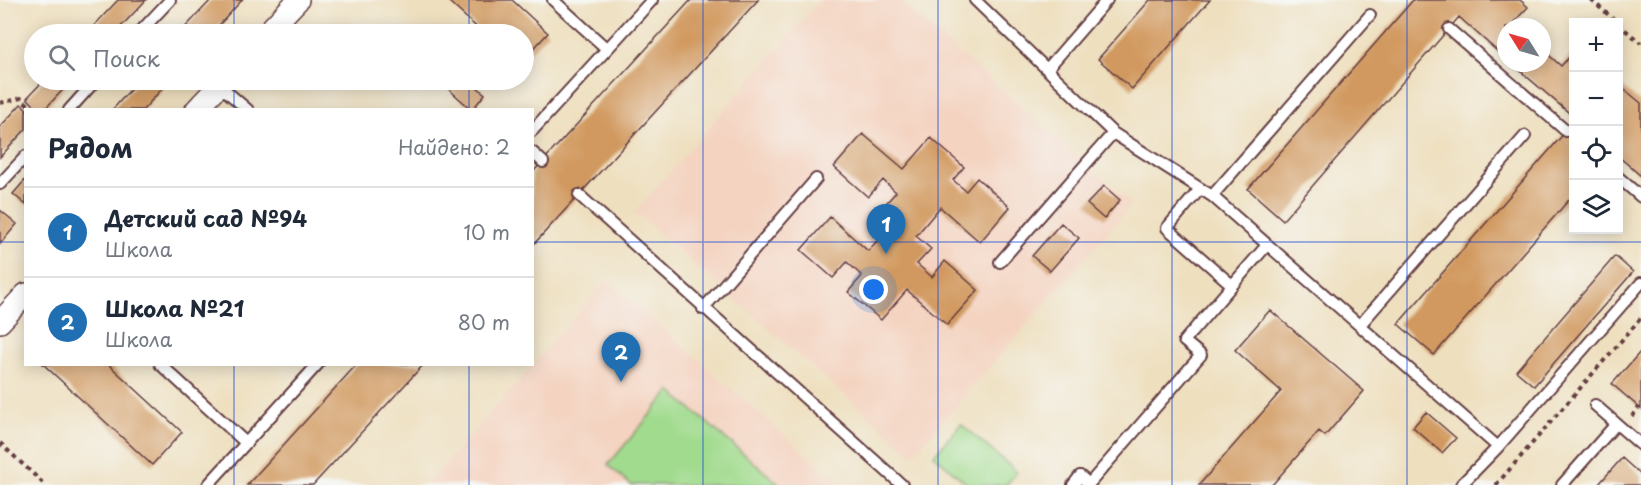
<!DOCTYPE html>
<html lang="ru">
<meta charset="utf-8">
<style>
:root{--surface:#fff;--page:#f6f6f7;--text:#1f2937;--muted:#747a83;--line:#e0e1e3;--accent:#1f6fb2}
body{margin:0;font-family:"Playpen Sans",sans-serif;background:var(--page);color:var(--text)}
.controls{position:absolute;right:18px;top:18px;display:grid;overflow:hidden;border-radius:0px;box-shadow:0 3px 15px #0003}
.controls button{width:54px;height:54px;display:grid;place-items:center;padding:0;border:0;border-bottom:2px solid var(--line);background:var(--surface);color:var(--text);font:30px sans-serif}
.compass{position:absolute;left:1497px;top:18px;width:54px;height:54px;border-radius:50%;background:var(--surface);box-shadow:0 3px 15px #0003;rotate:307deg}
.you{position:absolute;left:874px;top:290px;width:21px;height:21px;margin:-15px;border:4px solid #fff;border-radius:50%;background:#1a73e8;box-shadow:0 0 0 9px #1a73e833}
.badge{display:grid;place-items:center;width:39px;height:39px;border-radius:50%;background:var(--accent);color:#fff;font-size:20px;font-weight:700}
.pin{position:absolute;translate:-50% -50px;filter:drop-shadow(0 2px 3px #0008)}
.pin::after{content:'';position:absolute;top:32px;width:21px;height:18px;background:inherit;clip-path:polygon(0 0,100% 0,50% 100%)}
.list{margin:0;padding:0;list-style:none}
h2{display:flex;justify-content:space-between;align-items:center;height:78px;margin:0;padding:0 24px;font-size:26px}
h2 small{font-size:20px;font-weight:400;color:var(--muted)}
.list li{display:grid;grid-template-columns:39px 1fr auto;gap:18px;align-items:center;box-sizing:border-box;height:90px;padding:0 24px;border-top:2px solid var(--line)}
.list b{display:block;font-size:22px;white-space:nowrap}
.list p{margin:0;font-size:20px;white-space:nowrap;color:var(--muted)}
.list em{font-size:20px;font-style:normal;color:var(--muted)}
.icon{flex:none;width:33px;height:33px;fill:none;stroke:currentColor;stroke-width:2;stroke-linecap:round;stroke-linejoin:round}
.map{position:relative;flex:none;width:1641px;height:485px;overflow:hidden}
.search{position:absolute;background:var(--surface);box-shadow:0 3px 15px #0003;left:24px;top:24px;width:510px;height:66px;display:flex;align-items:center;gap:15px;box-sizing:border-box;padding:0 21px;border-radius:33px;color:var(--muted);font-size:22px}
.panel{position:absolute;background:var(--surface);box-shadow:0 3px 15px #0003;left:24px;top:108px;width:510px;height:258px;border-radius:0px}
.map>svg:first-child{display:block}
.built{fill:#f4d3c0}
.green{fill:#a1db8e;stroke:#767d5c;stroke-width:1.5}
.building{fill:#d1995e}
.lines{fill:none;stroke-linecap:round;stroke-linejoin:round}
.lane-casing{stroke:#633c41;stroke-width:14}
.street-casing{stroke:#633c41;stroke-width:24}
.path{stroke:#633c41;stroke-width:4;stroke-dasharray:4.5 4.5;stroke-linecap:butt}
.lane{stroke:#fff;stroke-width:10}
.street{stroke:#fff;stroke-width:21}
.grid{fill:none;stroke:#1d4ed8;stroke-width:1.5;stroke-opacity:0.55}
</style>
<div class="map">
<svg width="1641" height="485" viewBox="0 0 1641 485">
<rect width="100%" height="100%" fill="#f6f6f2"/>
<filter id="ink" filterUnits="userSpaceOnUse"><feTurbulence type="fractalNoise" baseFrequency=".0167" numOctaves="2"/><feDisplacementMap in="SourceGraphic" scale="12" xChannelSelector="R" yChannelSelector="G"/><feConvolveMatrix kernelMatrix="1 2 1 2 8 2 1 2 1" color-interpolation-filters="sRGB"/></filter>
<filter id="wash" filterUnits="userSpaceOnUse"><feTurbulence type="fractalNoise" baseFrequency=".008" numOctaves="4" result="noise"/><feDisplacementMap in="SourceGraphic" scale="24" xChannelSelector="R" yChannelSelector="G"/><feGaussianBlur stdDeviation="1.35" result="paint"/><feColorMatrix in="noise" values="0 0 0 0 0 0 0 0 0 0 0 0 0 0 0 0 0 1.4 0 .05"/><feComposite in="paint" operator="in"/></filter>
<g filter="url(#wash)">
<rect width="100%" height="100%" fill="#eedfbe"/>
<path class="built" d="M820,0H899L1132,204L913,455L635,212Z
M607,280L842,485H427Z"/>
<path class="green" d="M670,391L779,484V485H631L608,465Z
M961,424L1017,472L1006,485H968L934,455Z"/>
<g id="blocks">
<path class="building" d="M118,0H146L114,34H86Z
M211,0H242L211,34H179Z
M447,0H512L548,33L524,59V34H484Z
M691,0H758L532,246V173Z
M1150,0H1210L1132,89L1098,59Z
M1413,0H1520L1528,7L1513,23L1517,27H1506V59L1459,17L1283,220L1248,189Z
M1542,49L1561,66L1574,52V117L1511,63H1542Z
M44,80H72L44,110H39L27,98Z
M139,80H170L143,110H112Z
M447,80H469L485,94L472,110L443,84Z
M1618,84L1641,103V176L1618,156Z
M21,104L28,110H26V129L0,157V127Z
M1574,122V194L1434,355L1398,324Z
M863,134L904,169L931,138L964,167L953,180L966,191L977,178L1010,207L980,242L940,207L916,236L931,249L917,264L932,277L945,261L978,290L947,325L907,290L881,320L848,292L862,276L847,262L833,278L801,250L830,217L868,251L895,221L881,209L896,192L883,180L868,197L834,167Z
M26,179V205L13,194Z
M1104,186L1120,200L1104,219L1087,204Z
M0,210L17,224L0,244Z
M1061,223L1079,238L1050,271L1032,256Z
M1615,256L1633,272L1534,386L1516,371Z
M1270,310L1364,391L1325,436L1319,431L1272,485H1199L1281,391L1235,350Z
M1641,351V409L1612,384Z
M43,364H108L182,432L152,465Z
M357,364H424L313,485H247Z
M1426,412L1456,438L1442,453L1413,427Z
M1622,458L1641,475V485H1598Z"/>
</g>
</g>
<g filter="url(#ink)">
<use href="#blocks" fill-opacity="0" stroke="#633c41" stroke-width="1.5"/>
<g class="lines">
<g class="lane-casing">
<path id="lane" d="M553,0L607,49
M975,0L1113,133L1212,196L1498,447
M1449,29L1566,131
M138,34L170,0
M1048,68L1107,0
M219,85L248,110
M69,110L96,80
M532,131L652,0
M532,152L543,162
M1618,177L1641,197
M0,184L26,156
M1200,189L1167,228L1232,285
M579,195L902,485
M1212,196L1370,15
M1000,262L1113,133
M703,309L816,179
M1360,325L1525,136
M160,364L246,443
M1595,405L1641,445
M208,485L318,364
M1073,485L1080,476L1089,484L1201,355L1184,341L1267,245
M1461,485L1498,447L1641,283
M1562,485L1616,424"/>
</g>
<g class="street-casing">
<path id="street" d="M266,34L298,0
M196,110L224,80
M0,322L26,294"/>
</g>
<path class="path" d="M1591,0L1617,22
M1618,24L1641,43
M0,103L21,98L34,110
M1632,416L1639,407
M0,443L45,485
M1496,485L1641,318"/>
<use href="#lane" class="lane"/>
<use href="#street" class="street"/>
</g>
</g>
<path class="grid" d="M234,0V34M469,0V34M703,0V485M938,0V485M1172,0V485M1407,0V485M234,80V110M469,80V110M0,242H26M532,242H1641M234,364V485M469,364V485"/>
</svg>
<div class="controls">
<button>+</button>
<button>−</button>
<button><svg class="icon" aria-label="locate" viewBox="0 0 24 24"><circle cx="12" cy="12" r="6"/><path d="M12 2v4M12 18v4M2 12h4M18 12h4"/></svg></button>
<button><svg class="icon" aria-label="layers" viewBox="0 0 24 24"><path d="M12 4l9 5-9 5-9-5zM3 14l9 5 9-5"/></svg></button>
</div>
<svg class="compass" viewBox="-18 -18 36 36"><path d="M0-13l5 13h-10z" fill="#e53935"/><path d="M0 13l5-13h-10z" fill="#747a83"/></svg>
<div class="you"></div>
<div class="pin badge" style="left:886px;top:254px">1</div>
<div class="pin badge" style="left:621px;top:382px">2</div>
<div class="search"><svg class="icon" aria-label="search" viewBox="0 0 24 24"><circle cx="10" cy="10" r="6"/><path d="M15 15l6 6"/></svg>Поиск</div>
<section class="panel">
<h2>Рядом<small>Найдено: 2</small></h2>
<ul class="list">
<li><span class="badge">1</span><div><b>Детский сад №94</b><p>Школа</p></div><em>10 m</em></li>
<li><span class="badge">2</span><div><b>Школа №21</b><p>Школа</p></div><em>80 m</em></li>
</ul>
</section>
</div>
